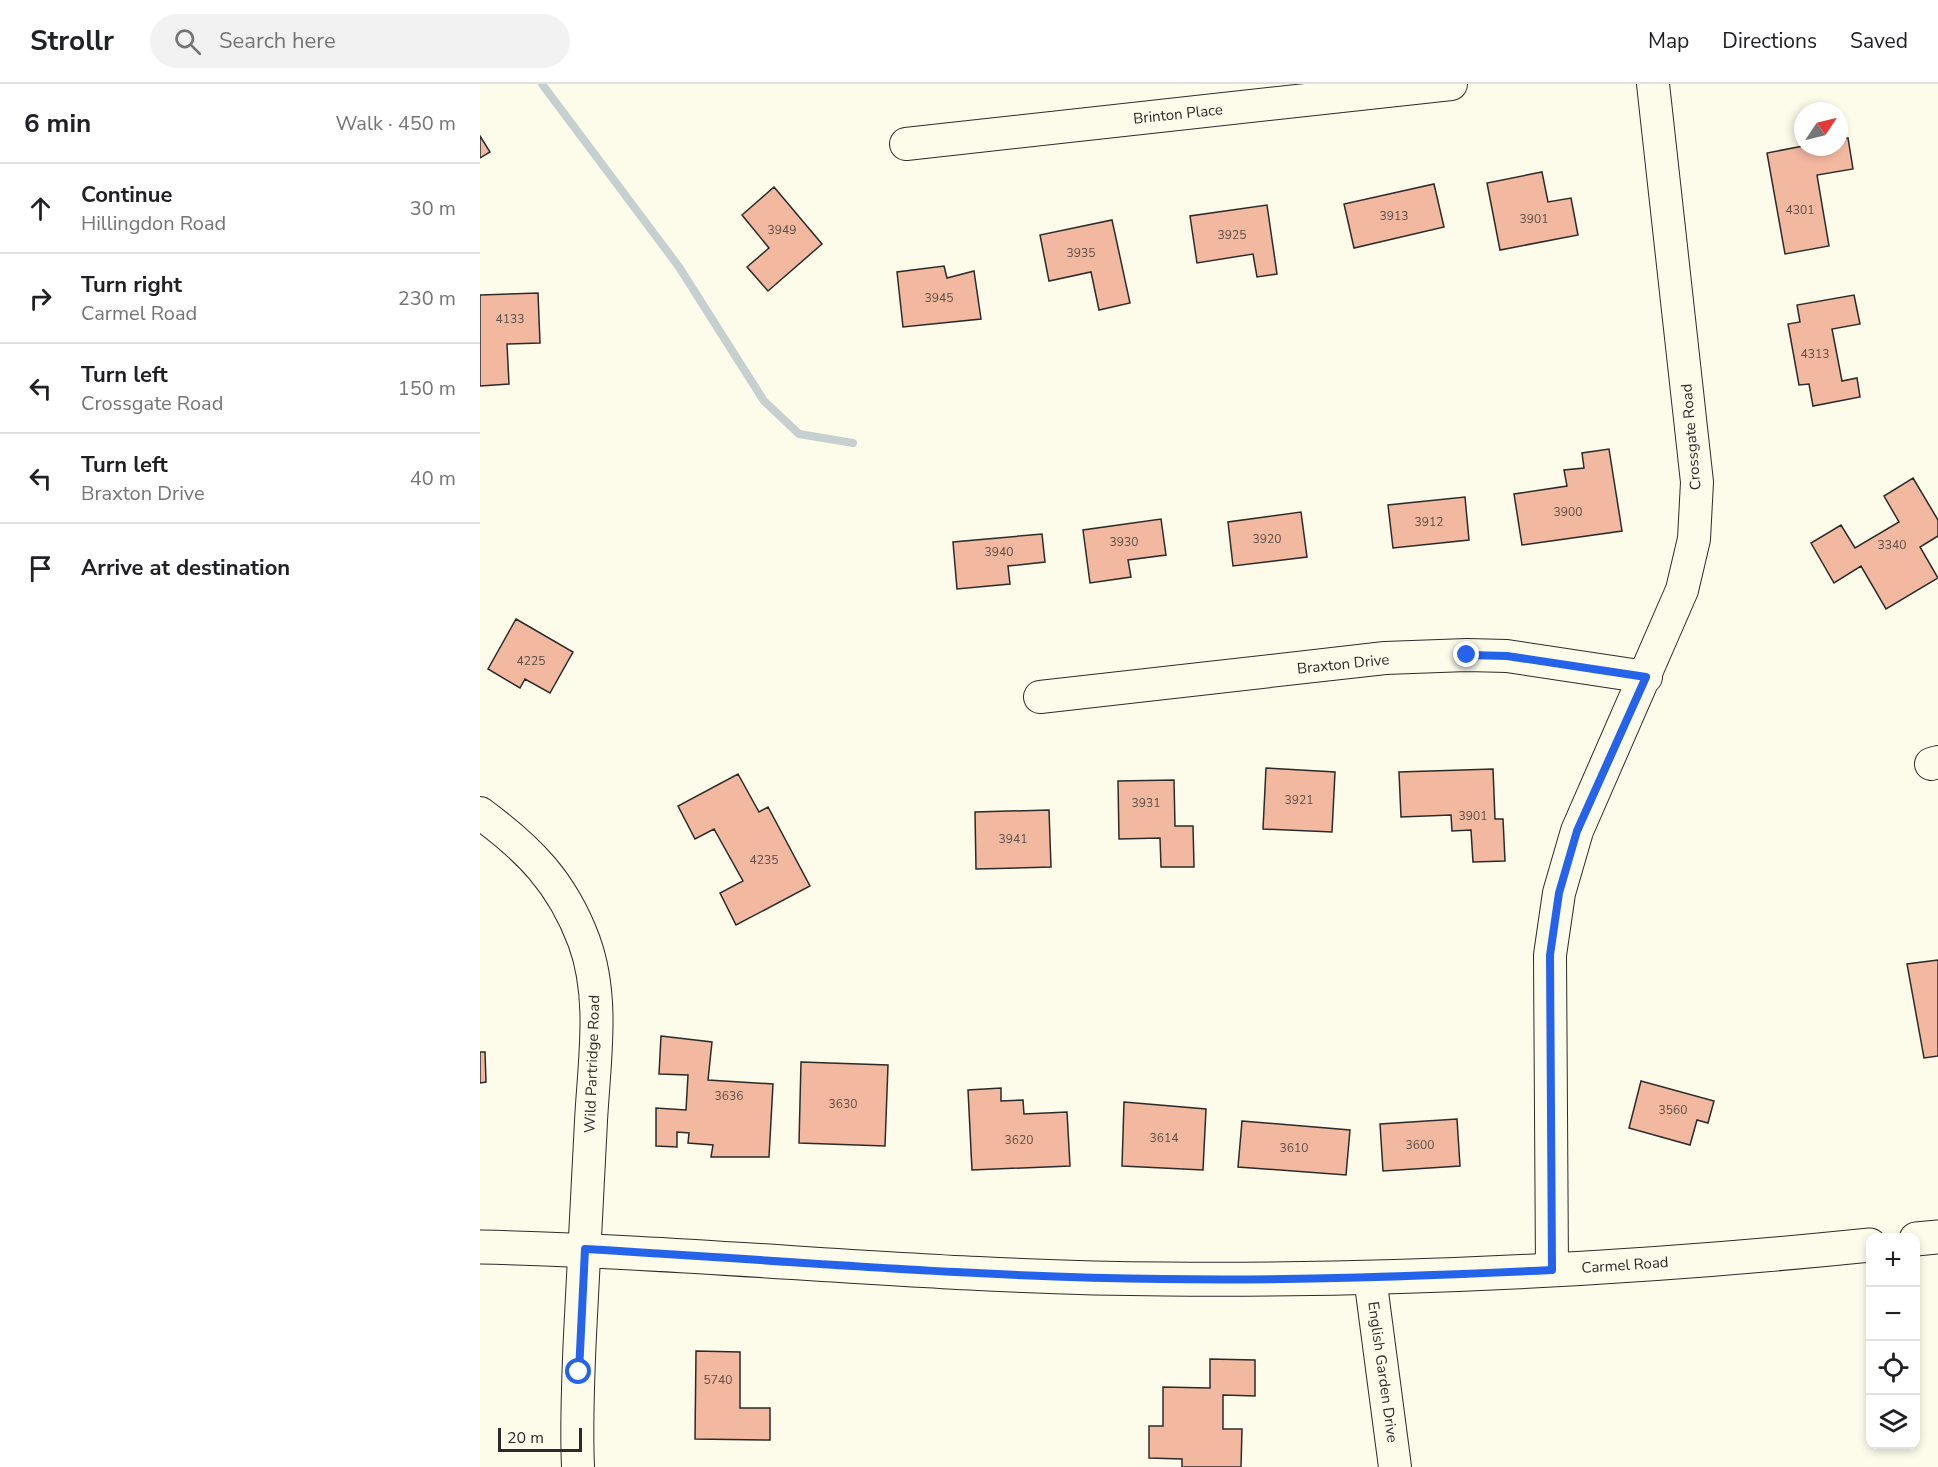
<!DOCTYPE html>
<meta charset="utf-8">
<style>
:root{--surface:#fff;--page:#f2f2f2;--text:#202124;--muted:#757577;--line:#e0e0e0}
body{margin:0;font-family:"Nunito Sans",sans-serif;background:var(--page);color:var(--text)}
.controls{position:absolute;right:18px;bottom:18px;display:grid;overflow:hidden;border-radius:12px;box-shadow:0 3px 9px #0003}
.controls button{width:54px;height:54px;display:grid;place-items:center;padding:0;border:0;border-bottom:2px solid var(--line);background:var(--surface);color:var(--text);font:30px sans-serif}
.compass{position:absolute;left:1314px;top:18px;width:54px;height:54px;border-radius:50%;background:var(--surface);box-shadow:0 3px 9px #0003;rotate:55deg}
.scale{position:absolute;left:18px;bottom:15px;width:84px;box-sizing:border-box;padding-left:6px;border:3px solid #2b2b2b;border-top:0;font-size:16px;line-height:21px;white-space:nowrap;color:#2b2b2b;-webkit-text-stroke:4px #fdfbea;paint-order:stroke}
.stop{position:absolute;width:18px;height:18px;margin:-14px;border:4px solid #2563eb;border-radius:50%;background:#fff}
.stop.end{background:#2563eb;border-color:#fff;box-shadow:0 2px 6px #0008}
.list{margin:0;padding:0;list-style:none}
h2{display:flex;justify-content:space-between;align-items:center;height:78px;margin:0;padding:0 24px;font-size:26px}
h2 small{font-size:20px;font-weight:400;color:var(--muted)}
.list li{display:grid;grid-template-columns:39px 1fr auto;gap:18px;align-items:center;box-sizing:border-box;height:90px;padding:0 24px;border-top:2px solid var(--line)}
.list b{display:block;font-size:22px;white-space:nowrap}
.list p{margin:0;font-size:20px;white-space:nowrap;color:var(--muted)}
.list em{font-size:20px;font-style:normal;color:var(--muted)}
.icon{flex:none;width:33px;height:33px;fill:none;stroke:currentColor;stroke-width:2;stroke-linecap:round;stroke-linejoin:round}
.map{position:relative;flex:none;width:1458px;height:1383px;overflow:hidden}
header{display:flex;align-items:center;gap:36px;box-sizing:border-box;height:84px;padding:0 30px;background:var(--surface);border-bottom:2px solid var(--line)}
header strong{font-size:28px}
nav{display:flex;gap:33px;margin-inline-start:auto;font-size:21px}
.search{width:420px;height:54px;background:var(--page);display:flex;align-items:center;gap:15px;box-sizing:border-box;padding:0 21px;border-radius:33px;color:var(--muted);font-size:22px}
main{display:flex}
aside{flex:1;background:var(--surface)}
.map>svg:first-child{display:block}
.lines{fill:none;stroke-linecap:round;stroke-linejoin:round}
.stream{stroke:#c7d0d0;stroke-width:8}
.building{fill:#f2b8a0;stroke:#2b2b2b;stroke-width:1.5}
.minor-casing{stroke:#2b2b2b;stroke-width:34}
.major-casing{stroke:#2b2b2b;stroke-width:35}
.minor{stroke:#fdfbea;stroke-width:32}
.major{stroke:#fdfbea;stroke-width:33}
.route{stroke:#2563eb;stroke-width:8}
.labels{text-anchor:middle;stroke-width:4.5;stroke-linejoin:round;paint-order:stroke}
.number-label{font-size:12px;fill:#5d4e48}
.street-label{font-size:15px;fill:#2b2b2b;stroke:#fdfbea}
</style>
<header>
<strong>Strollr</strong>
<div class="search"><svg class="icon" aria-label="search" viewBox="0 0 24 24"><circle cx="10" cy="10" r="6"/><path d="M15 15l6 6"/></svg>Search here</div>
<nav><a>Map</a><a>Directions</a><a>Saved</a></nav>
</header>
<main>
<aside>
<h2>6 min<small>Walk · 450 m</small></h2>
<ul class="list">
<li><svg class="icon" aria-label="ahead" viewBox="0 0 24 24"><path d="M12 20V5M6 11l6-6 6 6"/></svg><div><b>Continue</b><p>Hillingdon Road</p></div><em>30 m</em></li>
<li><svg class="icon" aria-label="right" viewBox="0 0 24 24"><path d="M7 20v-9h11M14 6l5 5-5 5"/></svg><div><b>Turn right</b><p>Carmel Road</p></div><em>230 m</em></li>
<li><svg class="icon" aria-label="left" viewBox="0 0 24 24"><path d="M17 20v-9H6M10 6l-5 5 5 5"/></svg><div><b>Turn left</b><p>Crossgate Road</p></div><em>150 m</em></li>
<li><svg class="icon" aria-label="left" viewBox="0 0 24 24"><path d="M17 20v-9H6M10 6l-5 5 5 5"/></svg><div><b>Turn left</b><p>Braxton Drive</p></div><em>40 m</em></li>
<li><svg class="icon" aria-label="arrive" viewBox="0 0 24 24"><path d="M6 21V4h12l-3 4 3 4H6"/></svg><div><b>Arrive at destination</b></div></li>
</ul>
</aside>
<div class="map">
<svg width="1458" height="1383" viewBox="0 0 1458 1383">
<rect width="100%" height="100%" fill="#fdfbea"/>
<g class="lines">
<path class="stream" d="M62,0L199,183L284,317L319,350L373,359"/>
</g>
<path class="building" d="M0,52L10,68L0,74Z
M1368,54L1373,85L1337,91L1349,162L1305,170L1287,69L1323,62L1359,63V56Z
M1062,88L1068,118L1091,114L1098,151L1020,166L1007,99Z
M954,100L964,143L874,164L864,120Z
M294,103L342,160L288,207L267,183L289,164L262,131Z
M787,121L797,190L777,193L773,170L717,179L710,132Z
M632,136L650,219L619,226L611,188L569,197L560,151Z
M464,182L467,194L494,187L501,235L423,243L417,188Z
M58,209L60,259L27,260L29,300L0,302V211Z
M1374,211L1380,240L1352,245L1362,297L1377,294L1380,313L1333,322L1329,300L1319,301L1308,240L1320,238L1317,221Z
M1129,365L1142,447L1042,461L1034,410L1087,402L1084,386L1104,384L1102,369Z
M1433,394L1458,436V452L1440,463L1458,494L1406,525L1381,482L1354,499L1331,459L1361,441L1375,464L1419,438L1404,412Z
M985,413L989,456L913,464L908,421Z
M821,428L827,473L753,482L748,438Z
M681,435L686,471L648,476L651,493L610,499L603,446Z
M562,450L565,478L528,482L530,500L477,505L473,458Z
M36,535L93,568L70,609L45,595L40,604L8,585Z
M786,684L855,688L852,748L783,745Z
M1013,685L1015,735H1023L1025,777L993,778L991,746L972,747L971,731L921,733L919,688Z
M258,690L279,728L288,723L330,802L256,841L240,809L263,797L234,745L215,755L198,722Z
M694,696L695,742H713L714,783H681L680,754L639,755L638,697Z
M569,726L571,783L496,785L495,728Z
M1458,876V972L1444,974L1427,880Z
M181,952L232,958L228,996L293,1000L289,1073H231L233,1061L208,1059L209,1049L197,1048V1063L176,1062V1024L206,1026L208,991L179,990Z
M0,968H5L6,998L0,999Z
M321,978L408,981L405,1062L319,1059Z
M1161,997L1234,1017L1228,1039L1217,1036L1210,1061L1149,1044Z
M521,1004V1017L543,1016L544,1030L587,1028L590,1082L492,1086L488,1006Z
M644,1018L726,1025L723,1086L642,1082Z
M977,1035L980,1082L903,1087L900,1040Z
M762,1037L870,1046L866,1091L758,1083Z
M216,1267L260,1268V1324H290V1356L215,1355Z
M730,1275L775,1276V1312L743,1311V1345H762L761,1383H702V1375L669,1374V1342H683V1303L730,1304Z"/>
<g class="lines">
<g class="minor-casing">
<path id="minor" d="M426,60L971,0
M560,613L905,574L987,571L1027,572L1166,593
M1451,680L1458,678
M0,729C49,765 82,798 104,857C125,914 114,978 111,1037C107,1109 103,1180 100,1251C98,1295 96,1339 98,1383
M1072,1186L1070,871L1079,809L1097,747L1202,506L1214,455L1217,398L1173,0
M890,1193L915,1383"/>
</g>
<g class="major-casing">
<path id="major" d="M1436,1155L1458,1153
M0,1163C229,1168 456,1194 685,1195C920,1197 1156,1185 1390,1161"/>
</g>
<use href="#minor" class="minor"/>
<use href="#major" class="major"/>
</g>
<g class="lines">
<path class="route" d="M99,1288L105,1165C297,1176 490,1193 683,1195C813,1197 943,1192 1072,1186L1070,871L1079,809L1097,747L1166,593L1027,572L987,571"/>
</g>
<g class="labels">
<g class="number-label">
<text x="1320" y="130">4301</text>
<text x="914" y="136">3913</text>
<text x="1054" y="139">3901</text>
<text x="302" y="150">3949</text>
<text x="752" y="155">3925</text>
<text x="601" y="173">3935</text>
<text x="459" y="218">3945</text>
<text x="30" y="239">4133</text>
<text x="1335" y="274">4313</text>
<text x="1088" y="432">3900</text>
<text x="949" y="442">3912</text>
<text x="787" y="459">3920</text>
<text x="644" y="462">3930</text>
<text x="1412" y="465">3340</text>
<text x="519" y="472">3940</text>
<text x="51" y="581">4225</text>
<text x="819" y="720">3921</text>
<text x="666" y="723">3931</text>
<text x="993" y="736">3901</text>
<text x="533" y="759">3941</text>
<text x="284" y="780">4235</text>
<text x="249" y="1016">3636</text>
<text x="363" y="1024">3630</text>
<text x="1193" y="1030">3560</text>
<text x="684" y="1058">3614</text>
<text x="539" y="1060">3620</text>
<text x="940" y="1065">3600</text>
<text x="814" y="1068">3610</text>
<text x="238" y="1300">5740</text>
</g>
<g class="street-label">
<text transform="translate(698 30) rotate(-6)" y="5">Brinton Place</text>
<text transform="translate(1211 353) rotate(-95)" y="5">Crossgate Road</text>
<text transform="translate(863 580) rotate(-6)" y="5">Braxton Drive</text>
<text transform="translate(112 980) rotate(-88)" y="5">Wild Partridge Road</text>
<text transform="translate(1145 1181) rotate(-4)" y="5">Carmel Road</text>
<text transform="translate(903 1288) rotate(82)" y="5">English Garden Drive</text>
</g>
</g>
</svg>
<div class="controls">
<button>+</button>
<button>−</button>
<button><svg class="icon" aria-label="locate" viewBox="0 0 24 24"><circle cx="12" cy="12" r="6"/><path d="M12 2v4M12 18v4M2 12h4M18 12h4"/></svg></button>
<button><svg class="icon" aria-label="layers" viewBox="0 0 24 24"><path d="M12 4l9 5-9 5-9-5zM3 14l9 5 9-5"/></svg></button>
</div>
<svg class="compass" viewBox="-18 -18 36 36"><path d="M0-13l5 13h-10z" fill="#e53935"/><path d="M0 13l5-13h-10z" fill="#757577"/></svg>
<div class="scale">20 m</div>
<div class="stop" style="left:99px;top:1288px"></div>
<div class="stop end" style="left:987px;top:571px"></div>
</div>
</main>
